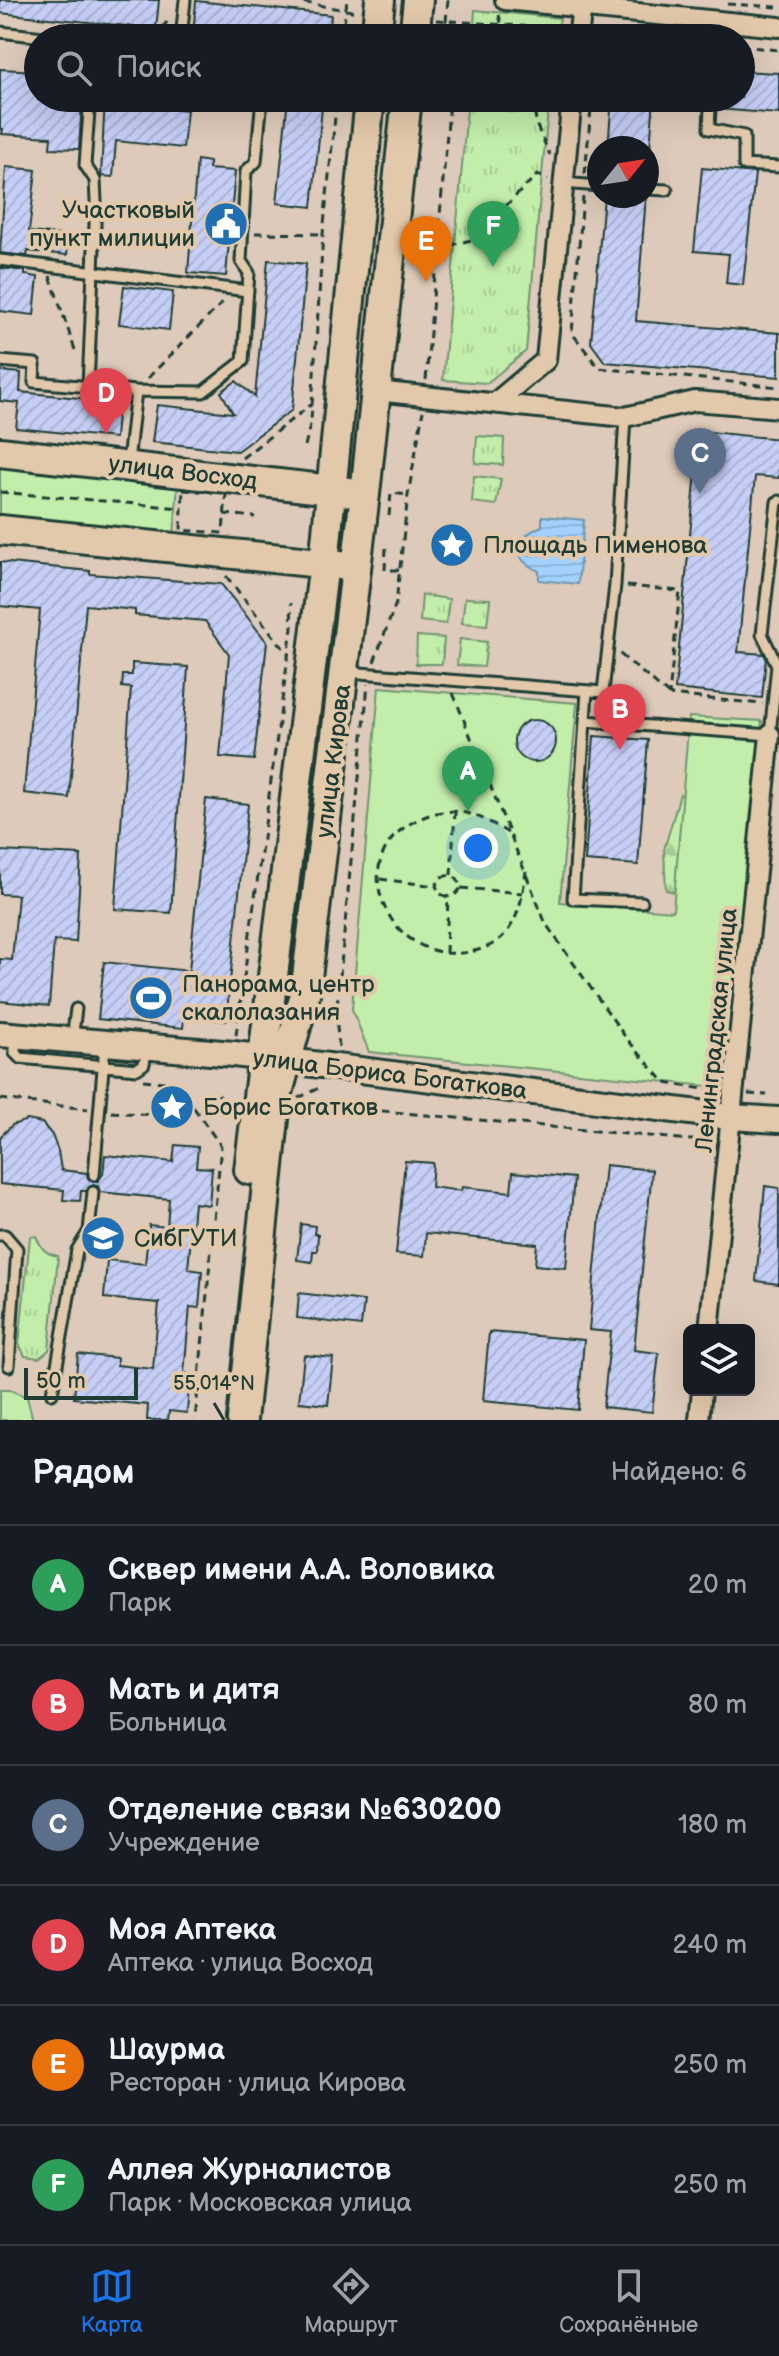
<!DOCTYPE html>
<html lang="ru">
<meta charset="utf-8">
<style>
:root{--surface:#171b24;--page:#20242c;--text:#f1f3f6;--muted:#9ea1a6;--line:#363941;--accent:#1a73e8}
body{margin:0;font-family:"Balsamiq Sans",sans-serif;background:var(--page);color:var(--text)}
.controls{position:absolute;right:24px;bottom:24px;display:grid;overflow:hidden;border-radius:12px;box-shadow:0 8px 32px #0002}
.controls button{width:72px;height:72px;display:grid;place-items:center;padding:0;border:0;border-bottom:2px solid var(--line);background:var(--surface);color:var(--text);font:40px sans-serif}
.compass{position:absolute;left:587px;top:136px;width:72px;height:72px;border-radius:50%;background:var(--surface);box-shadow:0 8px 32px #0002;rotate:60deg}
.scale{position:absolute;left:24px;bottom:20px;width:114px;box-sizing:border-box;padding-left:8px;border:4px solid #1f3d34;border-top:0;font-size:22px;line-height:28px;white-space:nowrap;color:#1f3d34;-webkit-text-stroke:6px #e3c9ab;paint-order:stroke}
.you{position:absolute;left:478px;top:848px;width:28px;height:28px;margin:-20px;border:6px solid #fff;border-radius:50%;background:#1a73e8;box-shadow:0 0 0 12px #1a73e833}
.badge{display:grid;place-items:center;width:52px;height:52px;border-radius:50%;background:var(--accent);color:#fff;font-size:26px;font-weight:700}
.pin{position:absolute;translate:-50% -66px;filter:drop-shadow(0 2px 4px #0008)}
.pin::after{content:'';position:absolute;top:42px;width:28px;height:24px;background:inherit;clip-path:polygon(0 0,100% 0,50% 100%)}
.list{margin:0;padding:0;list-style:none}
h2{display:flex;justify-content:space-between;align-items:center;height:104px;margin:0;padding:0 32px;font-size:34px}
h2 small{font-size:26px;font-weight:400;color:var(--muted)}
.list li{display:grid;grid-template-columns:52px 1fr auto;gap:24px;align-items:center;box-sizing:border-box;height:120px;padding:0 32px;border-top:2px solid var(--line)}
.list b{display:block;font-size:30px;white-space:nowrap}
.list p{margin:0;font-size:26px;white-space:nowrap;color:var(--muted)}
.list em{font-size:26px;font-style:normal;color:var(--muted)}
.icon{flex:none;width:44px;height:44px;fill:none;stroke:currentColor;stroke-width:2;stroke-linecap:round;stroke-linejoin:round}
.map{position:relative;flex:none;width:779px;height:1420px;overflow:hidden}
.search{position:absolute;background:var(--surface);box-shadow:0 8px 32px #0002;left:24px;right:24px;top:24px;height:88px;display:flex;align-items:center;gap:20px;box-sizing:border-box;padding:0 28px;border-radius:44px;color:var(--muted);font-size:30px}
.sheet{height:824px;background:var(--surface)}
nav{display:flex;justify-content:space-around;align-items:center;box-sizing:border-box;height:112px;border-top:2px solid var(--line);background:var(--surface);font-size:22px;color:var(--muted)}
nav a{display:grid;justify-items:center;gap:4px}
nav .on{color:var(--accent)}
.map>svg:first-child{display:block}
.grass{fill:url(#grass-tufts);stroke:#70956f;stroke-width:2}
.forest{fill:url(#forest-firs);stroke:#70956f;stroke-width:2}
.green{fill:#c2edaa;stroke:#70956f;stroke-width:2}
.water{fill:url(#water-rules);stroke:#6e96ad;stroke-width:2}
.building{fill:url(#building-hatch);stroke:#1f3d34;stroke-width:2}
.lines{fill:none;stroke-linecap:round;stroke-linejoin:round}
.lane-casing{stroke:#1f3d34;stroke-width:15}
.street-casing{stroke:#1f3d34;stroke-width:24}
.secondary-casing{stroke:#1f3d34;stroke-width:30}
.primary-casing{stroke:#1f3d34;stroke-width:34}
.path{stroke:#1f3d34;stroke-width:3;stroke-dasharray:8 6;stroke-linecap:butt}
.lane{stroke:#e3c9ab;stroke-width:9}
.street{stroke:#e3c9ab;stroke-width:18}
.secondary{stroke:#e3c9ab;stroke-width:24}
.primary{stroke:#e3c9ab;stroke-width:28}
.ticks{fill:none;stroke:#1f3d34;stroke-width:3}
.labels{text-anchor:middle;stroke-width:8;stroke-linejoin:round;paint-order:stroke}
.poi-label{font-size:24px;fill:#1f3d34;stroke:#e3c9ab;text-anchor:start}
.street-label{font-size:24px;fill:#1f3d34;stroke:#e3c9ab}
.ticks-label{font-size:20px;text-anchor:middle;fill:#1f3d34;stroke:#e3c9ab;stroke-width:8;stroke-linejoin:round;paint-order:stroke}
</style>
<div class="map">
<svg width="779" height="1420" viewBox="0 0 779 1420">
<defs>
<pattern id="grass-tufts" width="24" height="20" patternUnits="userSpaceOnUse" patternTransform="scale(2)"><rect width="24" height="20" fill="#c2edaa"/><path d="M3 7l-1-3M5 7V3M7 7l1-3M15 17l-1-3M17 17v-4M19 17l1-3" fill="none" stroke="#a6cc93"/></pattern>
<pattern id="forest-firs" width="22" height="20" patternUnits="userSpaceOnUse" patternTransform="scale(2)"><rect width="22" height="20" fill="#c2edaa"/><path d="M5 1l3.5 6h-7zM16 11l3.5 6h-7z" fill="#a6cc93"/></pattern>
<pattern id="water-rules" width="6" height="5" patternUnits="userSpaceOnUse" patternTransform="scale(2)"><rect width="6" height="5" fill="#a3d1fe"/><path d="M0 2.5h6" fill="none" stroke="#8cb4da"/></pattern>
<pattern id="building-hatch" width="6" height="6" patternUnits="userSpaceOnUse" patternTransform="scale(2)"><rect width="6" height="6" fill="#c7cef6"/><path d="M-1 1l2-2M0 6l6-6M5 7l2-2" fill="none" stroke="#aab2d4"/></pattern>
</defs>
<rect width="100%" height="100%" fill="#ddcaba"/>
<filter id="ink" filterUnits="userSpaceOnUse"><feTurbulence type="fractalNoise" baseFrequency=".0125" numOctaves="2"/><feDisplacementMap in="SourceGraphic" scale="16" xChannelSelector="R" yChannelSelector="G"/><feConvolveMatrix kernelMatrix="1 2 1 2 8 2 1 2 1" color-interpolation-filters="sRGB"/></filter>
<g filter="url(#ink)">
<path class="grass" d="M475,10L560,18L556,38H473Z
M468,98H549L526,351L487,383L443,380Z
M477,436L504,438L503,465L475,463Z
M474,476L501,479L496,505L472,502Z
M422,595L449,599L446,624L420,621Z
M465,598L490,599L487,625L462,623Z
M417,636L444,638L442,664H416Z
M460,639L487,642L484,667L457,665Z
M36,1236C41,1248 45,1254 58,1256L49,1350L39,1358L25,1356L19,1344L30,1237Z"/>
<path class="forest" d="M680,794L695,803L692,896L666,890L664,850Z"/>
<path class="green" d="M0,467L178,483L174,536L0,521Z
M379,687L577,703L560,902L673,911L689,717L762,721L727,1088L369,1052L352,1009Z
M0,1390H10L27,1397L33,1420H0Z"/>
<path class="water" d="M542,516L584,520L578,584L539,580V571C508,557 516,537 542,526Z"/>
<path class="building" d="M0,0H159L156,29L0,13Z
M196,1L331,15L329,38H220L193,35Z
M0,69L38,71V100L82,101L79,149L50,148L51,137L2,134L3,129H0Z
M741,71L779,73V114L717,109L711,101L706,102L703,107H697V98H741Z
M105,98H119V103L187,110L183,148L116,141L113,177L101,176Z
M288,98H323L312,207L277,203Z
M612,98H654L650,148H608Z
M197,160L209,162V169L235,171L226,276L188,273Z
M6,167L36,170L29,232L69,236L67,255L28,251L27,256L0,253Z
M702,168L755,173L743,285L726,283L729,254L694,251Z
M604,196H646L636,321L779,333V377L605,362L591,343Z
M268,260L306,264L292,410L237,451L152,442L157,405L233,413L221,392L236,381L255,397Z
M0,268L25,271V275L38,277L34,315L0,311Z
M124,286L173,292L169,330L119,324Z
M0,371L21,373L20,392L118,402L115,438L16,428L19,403L0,401Z
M700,431L779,439V478L755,476L738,652L764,654L766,658L762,698L675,689Z
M0,562L90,571V574L221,584L267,642L254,760L220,757L229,654L205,621L135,615V610L86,605L69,798L24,793L40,610L0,606Z
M132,663L188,667L171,913L115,909L131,688L122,687L123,675H132Z
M514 741a21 21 0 1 1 42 0a21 21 0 1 1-42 0Z
M594,736L648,740L638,865L585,861Z
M206,799L248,804L226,1021L184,1016L183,1028L98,1019L104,962L189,971Z
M0,851L81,855L76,942L54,941L49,1006L0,1001V959L12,960L18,895L0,894Z
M27,1120L42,1123L52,1135L58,1151L61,1170L87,1173L88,1179L93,1182L98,1181L103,1174L105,1155L173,1162L175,1145L198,1147L196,1167L212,1168L209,1205L194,1203L188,1269L202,1271L199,1308L190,1307L184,1373L190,1374L187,1413L169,1411L168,1420H147L148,1405L74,1398L78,1354L117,1358V1365L153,1369L159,1303L104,1298L107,1260L145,1264L149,1225L167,1227L169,1199L100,1192L98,1186L93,1185L86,1191H81L80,1201L63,1200L64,1190L0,1184V1137L12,1125Z
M405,1161L433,1163L431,1187L461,1191L462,1187L511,1192L513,1172L574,1178L566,1268L535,1265L537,1244L426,1233L424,1256L396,1254Z
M605,1165L652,1170L634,1350L659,1353L652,1412L603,1407L611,1332L589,1330Z
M765,1186L779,1188V1284L756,1281Z
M301,1224L315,1226L314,1234H318L317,1251H313L312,1262L297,1260Z
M299,1293L364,1301L361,1326L297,1318Z
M489,1332L584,1340L578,1410L483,1401Z
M304,1355L333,1358L328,1405L299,1402Z"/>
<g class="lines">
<g class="lane-casing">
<path id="lane" d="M0,32L52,38
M181,38L185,0
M715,38V20
M710,108L709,129L744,136V165L779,167
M563,183L599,186
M647,189L667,190
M0,260L248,291
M0,361L35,364L34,382L136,391L203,392L243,361L249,273L241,261L246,171L256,162L262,98
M88,387L96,201L95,180L85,165L90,98
M128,462L136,391
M347,672L603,692L615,585L625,417
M587,691L573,899L642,902
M585,721L770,735L777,665L762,634L777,502L779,501
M15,1038V1053L20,1058L137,1069L144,1064L147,1047
M72,1040L76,1009
M94,1175L105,1045
M0,1235H5L17,1249L9,1366
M52,1394L77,1250L89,1231L93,1192"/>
</g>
<g class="street-casing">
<path id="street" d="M505,0L779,27
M578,38L582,6L585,0
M376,391L625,417L695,401L779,408
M496,402L546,360L572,98
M709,1330L770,735
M699,1420L702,1390"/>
</g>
<g class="secondary-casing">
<path id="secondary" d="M0,1034L234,1054L730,1117L779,1120"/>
</g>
<g class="primary-casing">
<path id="primary" d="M376,38L380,0
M414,38L418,0
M0,452L349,492
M0,530L340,565
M249,1170L324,563L370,98
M242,1420L276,1100L305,994L365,494L407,98"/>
</g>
<path class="path" d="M290,0L357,12
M448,0L446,21L456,32V38
M727,4L779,7
M499,15L505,38
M436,20L564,29
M598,33L651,38
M152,38L171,18
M342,38L347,0
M741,46L779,50
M532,98L537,126L550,155
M585,174L592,98
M583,197L572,333L599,368L779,387
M255,233L323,234
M436,249L471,240L537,175L548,179
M50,276L76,353
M148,378L224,301
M426,380L450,98
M305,446L311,421L323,234L337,98
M242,458L312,404
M183,490L226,493L223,533L181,530Z
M0,492L182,508
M224,514L255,517
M389,516L391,493L408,495
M386,548L385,570H399
M226,576L288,654
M627,586L680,591L669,695L763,704
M620,654L669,695
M374,662L396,603L408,495L423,411
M453,693L546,924L626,1038L665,1083L716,1091
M508,833C477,813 452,803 417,820C338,858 391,971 474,951C515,942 521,908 526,871
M451,875L455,812
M380,879L436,886
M461,888L523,893
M446,953L448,897L440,894L436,886L441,877L451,875L457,879L461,888L455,895L448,897
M236,1035L292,628L291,603
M339,1047L336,1017L368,684
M143,1080L171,1083L194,1108L226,1092
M748,1094L767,1095
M298,1098L323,1086
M0,1099L88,1109
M298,1103L712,1142
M111,1112L168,1116L194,1108L221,1146L195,1420"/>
<use href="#lane" class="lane"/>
<use href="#street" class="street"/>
<use href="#secondary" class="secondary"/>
<use href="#primary" class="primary"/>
</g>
</g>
<path class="ticks" d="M214,1403L224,1420"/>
<defs>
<g id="civic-disc" transform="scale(2.3)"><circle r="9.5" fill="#1f6fb2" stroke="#e3c9ab"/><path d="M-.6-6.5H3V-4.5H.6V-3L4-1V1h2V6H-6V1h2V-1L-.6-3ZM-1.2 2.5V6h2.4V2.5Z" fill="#fff"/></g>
<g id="sight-disc" transform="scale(2.3)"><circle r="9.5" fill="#1f6fb2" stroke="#e3c9ab"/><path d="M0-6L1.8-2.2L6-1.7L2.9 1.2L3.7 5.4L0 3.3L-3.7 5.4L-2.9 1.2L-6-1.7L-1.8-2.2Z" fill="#fff"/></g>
<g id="stadium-disc" transform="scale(2.3)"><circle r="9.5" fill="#1f6fb2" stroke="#e3c9ab"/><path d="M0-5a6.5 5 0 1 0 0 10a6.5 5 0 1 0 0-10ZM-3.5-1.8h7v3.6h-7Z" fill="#fff"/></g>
<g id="university-disc" transform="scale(2.3)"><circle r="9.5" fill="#1f6fb2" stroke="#e3c9ab"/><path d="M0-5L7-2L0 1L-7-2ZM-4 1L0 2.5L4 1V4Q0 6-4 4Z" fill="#fff"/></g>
</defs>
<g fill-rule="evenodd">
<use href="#civic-disc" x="226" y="224"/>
<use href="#sight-disc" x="452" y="545"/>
<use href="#stadium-disc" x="151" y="998"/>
<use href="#sight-disc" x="172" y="1107"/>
<use href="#university-disc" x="103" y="1238"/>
</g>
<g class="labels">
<g class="poi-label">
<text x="195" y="218" text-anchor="end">Участковый<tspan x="195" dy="28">пункт милиции</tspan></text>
<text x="483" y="553">Площадь Пименова</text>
<text x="182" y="992">Панорама, центр<tspan x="182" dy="28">скалолазания</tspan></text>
<text x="203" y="1115">Борис Богатков</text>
<text x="134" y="1246">СибГУТИ</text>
</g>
<g class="street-label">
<text transform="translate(183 472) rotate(7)" y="8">улица Восход</text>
<text transform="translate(333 761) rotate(-83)" y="8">улица Кирова</text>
<text transform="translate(716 1030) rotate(-84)" y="8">Ленинградская улица</text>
<text transform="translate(390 1074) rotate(7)" y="8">улица Бориса Богаткова</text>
</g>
</g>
<g class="ticks-label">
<text x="214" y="1390">55.014°N</text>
</g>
</svg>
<div class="controls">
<button><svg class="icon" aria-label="layers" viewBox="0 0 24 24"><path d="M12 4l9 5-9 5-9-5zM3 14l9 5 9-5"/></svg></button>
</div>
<svg class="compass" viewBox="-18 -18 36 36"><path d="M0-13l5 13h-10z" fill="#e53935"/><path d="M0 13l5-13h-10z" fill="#9ea1a6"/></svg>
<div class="scale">50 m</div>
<div class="you"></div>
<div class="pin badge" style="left:468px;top:812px;background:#2e9e5b">A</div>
<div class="pin badge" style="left:620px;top:750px;background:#e0444e">B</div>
<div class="pin badge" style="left:700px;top:494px;background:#5c6f8a">C</div>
<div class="pin badge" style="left:106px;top:434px;background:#e0444e">D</div>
<div class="pin badge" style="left:426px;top:282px;background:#e8710a">E</div>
<div class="pin badge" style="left:493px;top:267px;background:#2e9e5b">F</div>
<div class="search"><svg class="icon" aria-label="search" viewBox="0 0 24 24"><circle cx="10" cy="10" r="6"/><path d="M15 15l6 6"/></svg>Поиск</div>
</div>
<section class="sheet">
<h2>Рядом<small>Найдено: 6</small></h2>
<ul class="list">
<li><span class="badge" style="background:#2e9e5b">A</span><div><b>Cквер имени А.А. Воловика</b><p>Парк</p></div><em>20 m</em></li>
<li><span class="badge" style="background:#e0444e">B</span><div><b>Мать и дитя</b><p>Больница</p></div><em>80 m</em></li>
<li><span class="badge" style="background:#5c6f8a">C</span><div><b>Отделение связи №630200</b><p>Учреждение</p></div><em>180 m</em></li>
<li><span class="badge" style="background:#e0444e">D</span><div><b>Моя Аптека</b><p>Аптека · улица Восход</p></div><em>240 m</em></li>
<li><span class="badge" style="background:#e8710a">E</span><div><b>Шаурма</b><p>Ресторан · улица Кирова</p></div><em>250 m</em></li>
<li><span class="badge" style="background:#2e9e5b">F</span><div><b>Аллея Журналистов</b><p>Парк · Московская улица</p></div><em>250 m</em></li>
</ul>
</section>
<nav>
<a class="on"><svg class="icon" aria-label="map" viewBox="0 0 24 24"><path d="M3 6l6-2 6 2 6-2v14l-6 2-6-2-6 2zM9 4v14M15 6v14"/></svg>Карта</a>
<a><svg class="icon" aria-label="directions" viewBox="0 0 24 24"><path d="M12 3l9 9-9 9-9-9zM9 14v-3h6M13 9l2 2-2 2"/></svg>Маршрут</a>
<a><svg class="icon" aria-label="saved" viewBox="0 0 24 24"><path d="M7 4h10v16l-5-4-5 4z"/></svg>Сохранённые</a>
</nav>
